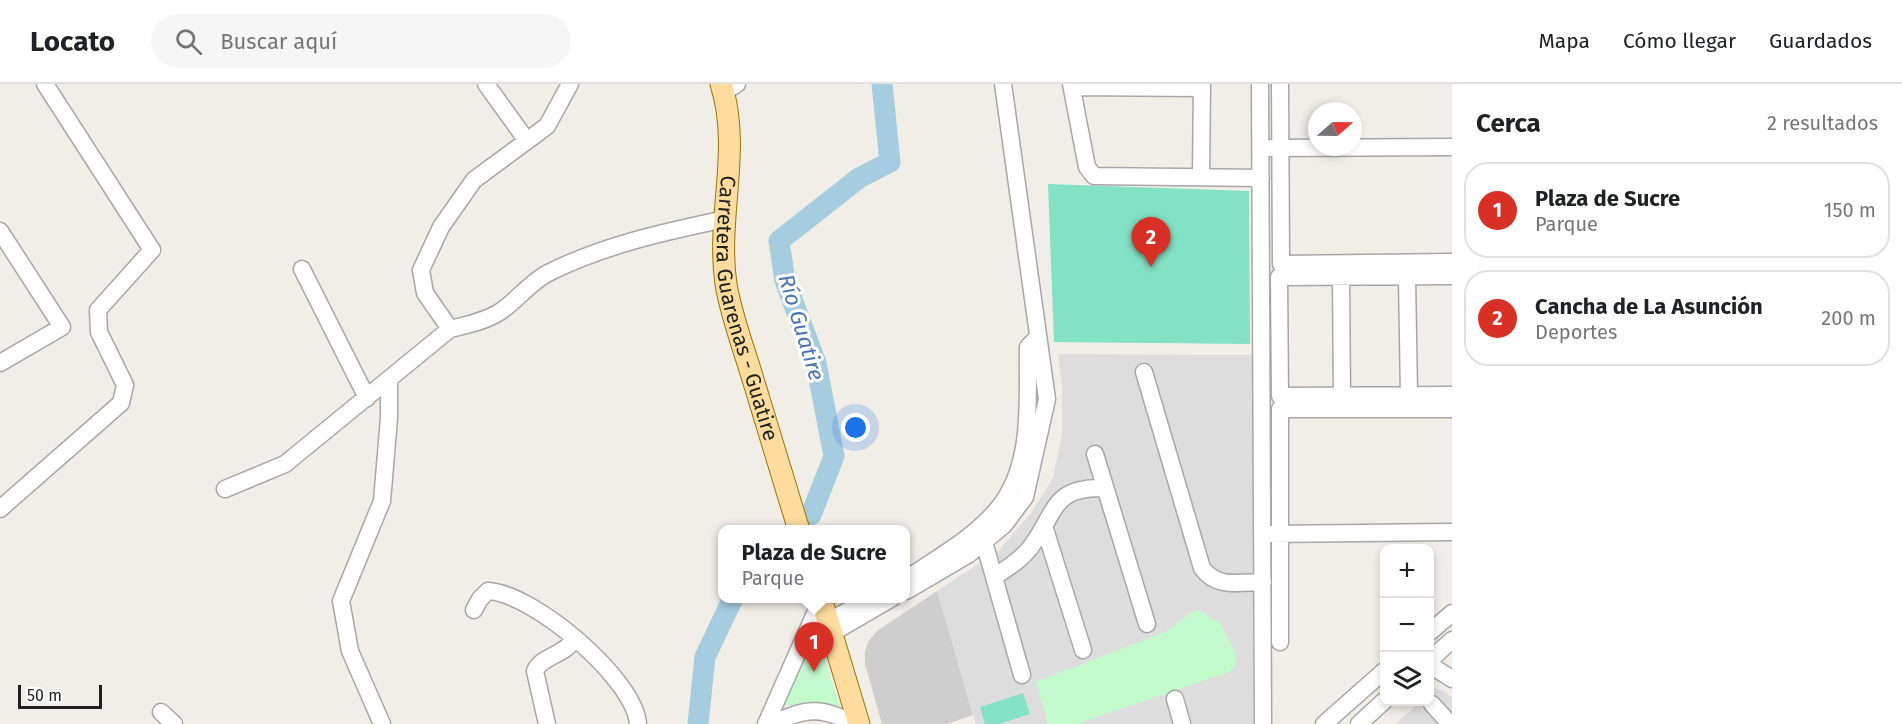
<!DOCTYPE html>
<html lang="es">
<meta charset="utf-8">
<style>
:root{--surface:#fff;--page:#f6f6f6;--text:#202124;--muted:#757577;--line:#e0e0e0;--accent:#d93025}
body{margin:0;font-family:"Fira Sans",sans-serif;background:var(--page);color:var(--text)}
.controls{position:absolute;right:18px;bottom:18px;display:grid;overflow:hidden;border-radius:12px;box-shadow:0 3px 9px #0003}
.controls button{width:54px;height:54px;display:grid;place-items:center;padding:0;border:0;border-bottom:2px solid var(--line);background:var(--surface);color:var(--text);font:30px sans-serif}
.compass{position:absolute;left:1308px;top:18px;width:54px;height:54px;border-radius:50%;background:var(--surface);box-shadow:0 3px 9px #0003;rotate:70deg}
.scale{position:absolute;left:18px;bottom:15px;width:84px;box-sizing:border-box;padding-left:6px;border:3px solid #202020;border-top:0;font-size:16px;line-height:21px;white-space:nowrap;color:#202020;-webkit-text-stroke:4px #fff;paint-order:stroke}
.you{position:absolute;left:856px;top:344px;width:21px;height:21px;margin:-15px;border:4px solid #fff;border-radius:50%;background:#1a73e8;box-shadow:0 0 0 9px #1a73e833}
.badge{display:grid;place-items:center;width:39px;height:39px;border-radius:50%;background:var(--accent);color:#fff;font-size:20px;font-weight:700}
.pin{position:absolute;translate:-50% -50px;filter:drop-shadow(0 2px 3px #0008)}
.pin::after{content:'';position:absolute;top:32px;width:21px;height:18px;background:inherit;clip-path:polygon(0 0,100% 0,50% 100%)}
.popup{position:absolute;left:718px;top:441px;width:192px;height:78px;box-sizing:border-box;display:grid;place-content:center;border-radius:12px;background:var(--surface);filter:drop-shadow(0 2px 4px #0005);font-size:20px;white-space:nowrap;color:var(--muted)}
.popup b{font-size:22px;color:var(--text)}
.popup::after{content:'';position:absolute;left:50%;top:100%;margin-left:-12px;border:12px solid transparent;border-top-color:var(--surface)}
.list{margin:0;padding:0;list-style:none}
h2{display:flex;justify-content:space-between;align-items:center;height:78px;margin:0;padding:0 24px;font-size:26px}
h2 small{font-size:20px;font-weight:400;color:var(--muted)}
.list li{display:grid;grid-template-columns:39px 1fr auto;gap:18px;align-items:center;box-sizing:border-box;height:96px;margin:0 12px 12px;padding:0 12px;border:2px solid var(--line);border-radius:24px}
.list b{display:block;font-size:22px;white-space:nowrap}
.list p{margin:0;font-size:20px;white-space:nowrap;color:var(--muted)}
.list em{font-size:20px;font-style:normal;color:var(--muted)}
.icon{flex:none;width:33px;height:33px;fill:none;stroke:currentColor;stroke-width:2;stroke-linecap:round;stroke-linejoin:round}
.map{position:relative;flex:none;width:1452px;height:640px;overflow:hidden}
header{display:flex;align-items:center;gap:36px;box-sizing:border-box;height:84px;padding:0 30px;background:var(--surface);border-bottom:2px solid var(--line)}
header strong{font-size:28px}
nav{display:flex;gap:33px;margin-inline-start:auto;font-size:21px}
.search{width:420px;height:54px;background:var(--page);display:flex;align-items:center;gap:15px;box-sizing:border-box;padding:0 21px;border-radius:33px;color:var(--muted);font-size:22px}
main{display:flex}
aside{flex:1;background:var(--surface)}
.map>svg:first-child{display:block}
.residential{fill:#dedddd}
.religious{fill:#cecece}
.park{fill:#c3facc}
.pitch{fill:#83e1c4}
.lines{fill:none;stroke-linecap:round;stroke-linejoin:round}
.river{stroke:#a6cddf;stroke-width:21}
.minor-casing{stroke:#a7a7a7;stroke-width:19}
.major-casing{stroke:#9b7500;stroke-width:23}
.minor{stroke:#fff;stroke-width:16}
.major{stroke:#fddc9e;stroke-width:21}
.labels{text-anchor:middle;stroke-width:6;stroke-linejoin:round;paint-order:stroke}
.street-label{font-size:21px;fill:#202020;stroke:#fff}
.water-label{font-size:22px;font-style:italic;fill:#4a75b2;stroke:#fff}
</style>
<header>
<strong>Locato</strong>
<div class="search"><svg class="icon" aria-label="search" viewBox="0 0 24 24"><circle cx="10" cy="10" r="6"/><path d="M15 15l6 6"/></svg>Buscar aquí</div>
<nav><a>Mapa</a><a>Cómo llegar</a><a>Guardados</a></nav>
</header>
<main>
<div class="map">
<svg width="1452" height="640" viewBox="0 0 1452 640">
<rect width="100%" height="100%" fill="#f0eee6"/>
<path class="residential" d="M1058,270L1253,271V640H976L937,507L999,466L1031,429L1053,394L1062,349V302Z
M1435,604L1444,607L1452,614V640H1395L1420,618H1430V609Z"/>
<path class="religious" d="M937,507L973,631L947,640H882L865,580V568L868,558L877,547Z"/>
<path class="park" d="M1199,526L1220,539L1236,570L1235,583L1229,588L1077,640H1048L1036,598L1165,548L1190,529Z
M818,555L840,622L781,621Z"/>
<path class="pitch" d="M1048,100L1249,107L1250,260L1054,258Z
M1023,609L1030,630L999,640H985L980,623Z"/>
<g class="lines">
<path class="river" d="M811,431L834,372L816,279L785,197L779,157L859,94L890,78L882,0
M698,640L705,573L733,514"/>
<g class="minor-casing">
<path id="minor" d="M486,0L527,57
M1071,0L1087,83L1094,92L1261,94
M1260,0L1263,640
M1280,0L1281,180L1452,178
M1072,3L1202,4
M724,8L737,0
M1271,64L1452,63
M1201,93L1202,0
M0,147L62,243L0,279
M302,185L367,314
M1452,192L1279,193L1280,312L1452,311
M1407,193L1409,311
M1341,194L1342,312
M450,245L425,209L421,186L441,143L474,96L547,42L570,0
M1144,288L1202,484C1217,505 1240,498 1263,498
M1095,370L1147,540
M225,405L285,380L450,245C466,241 483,238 498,229C516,218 529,199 548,189C604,161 664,148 725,135
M0,425L121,319L125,301L99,248L98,226L152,166L45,0
M1044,442L1083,566
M1270,450L1452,448
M984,458L1022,591
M994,493C1007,484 1020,477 1030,464C1057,428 1052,402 1105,404
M906,495C936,475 977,452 1000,422C1034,378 1027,315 1028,263L1038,253
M906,507L969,470L1004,441L1025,413L1047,315L1003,0
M474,526L480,515L488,507C533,509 635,595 638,640
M828,537L865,518
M1430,548L1452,529
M832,549L892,514
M1280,558V325H1452
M1430,576L1452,556
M1430,581L1452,595
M1175,615L1182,640
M1432,620L1450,640
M161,628L174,640
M382,640L350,567L341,517L382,417L389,334V296
M547,640L535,587C541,572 566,571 575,554
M766,640L821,516
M774,640C804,623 824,623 854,640
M1324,640L1384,587
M1359,640L1384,617"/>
</g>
<g class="major-casing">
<g id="major">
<path id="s1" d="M721,0C742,65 716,133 726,200C731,231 743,262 752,292C768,344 783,395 799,446"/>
<path d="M821,514L859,640"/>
</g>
</g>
<use href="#minor" class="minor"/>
<use href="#major" class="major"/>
</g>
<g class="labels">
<g class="street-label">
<text dy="7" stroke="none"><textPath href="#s1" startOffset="228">Carretera Guarenas - Guatire</textPath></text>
</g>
<g class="water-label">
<text transform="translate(802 243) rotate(73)" y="8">Río Guatire</text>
</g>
</g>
</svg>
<div class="controls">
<button>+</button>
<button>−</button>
<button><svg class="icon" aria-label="layers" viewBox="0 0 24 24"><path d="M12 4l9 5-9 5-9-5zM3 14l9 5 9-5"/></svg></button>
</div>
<svg class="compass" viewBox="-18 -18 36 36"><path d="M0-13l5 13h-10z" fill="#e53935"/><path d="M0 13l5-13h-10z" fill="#757577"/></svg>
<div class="scale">50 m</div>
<div class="you"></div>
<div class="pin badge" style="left:814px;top:588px">1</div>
<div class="popup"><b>Plaza de Sucre</b>Parque</div>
<div class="pin badge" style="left:1151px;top:183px">2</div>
</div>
<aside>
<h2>Cerca<small>2 resultados</small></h2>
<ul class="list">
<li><span class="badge">1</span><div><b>Plaza de Sucre</b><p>Parque</p></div><em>150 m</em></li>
<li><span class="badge">2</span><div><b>Cancha de La Asunción</b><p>Deportes</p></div><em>200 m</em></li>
</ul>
</aside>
</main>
